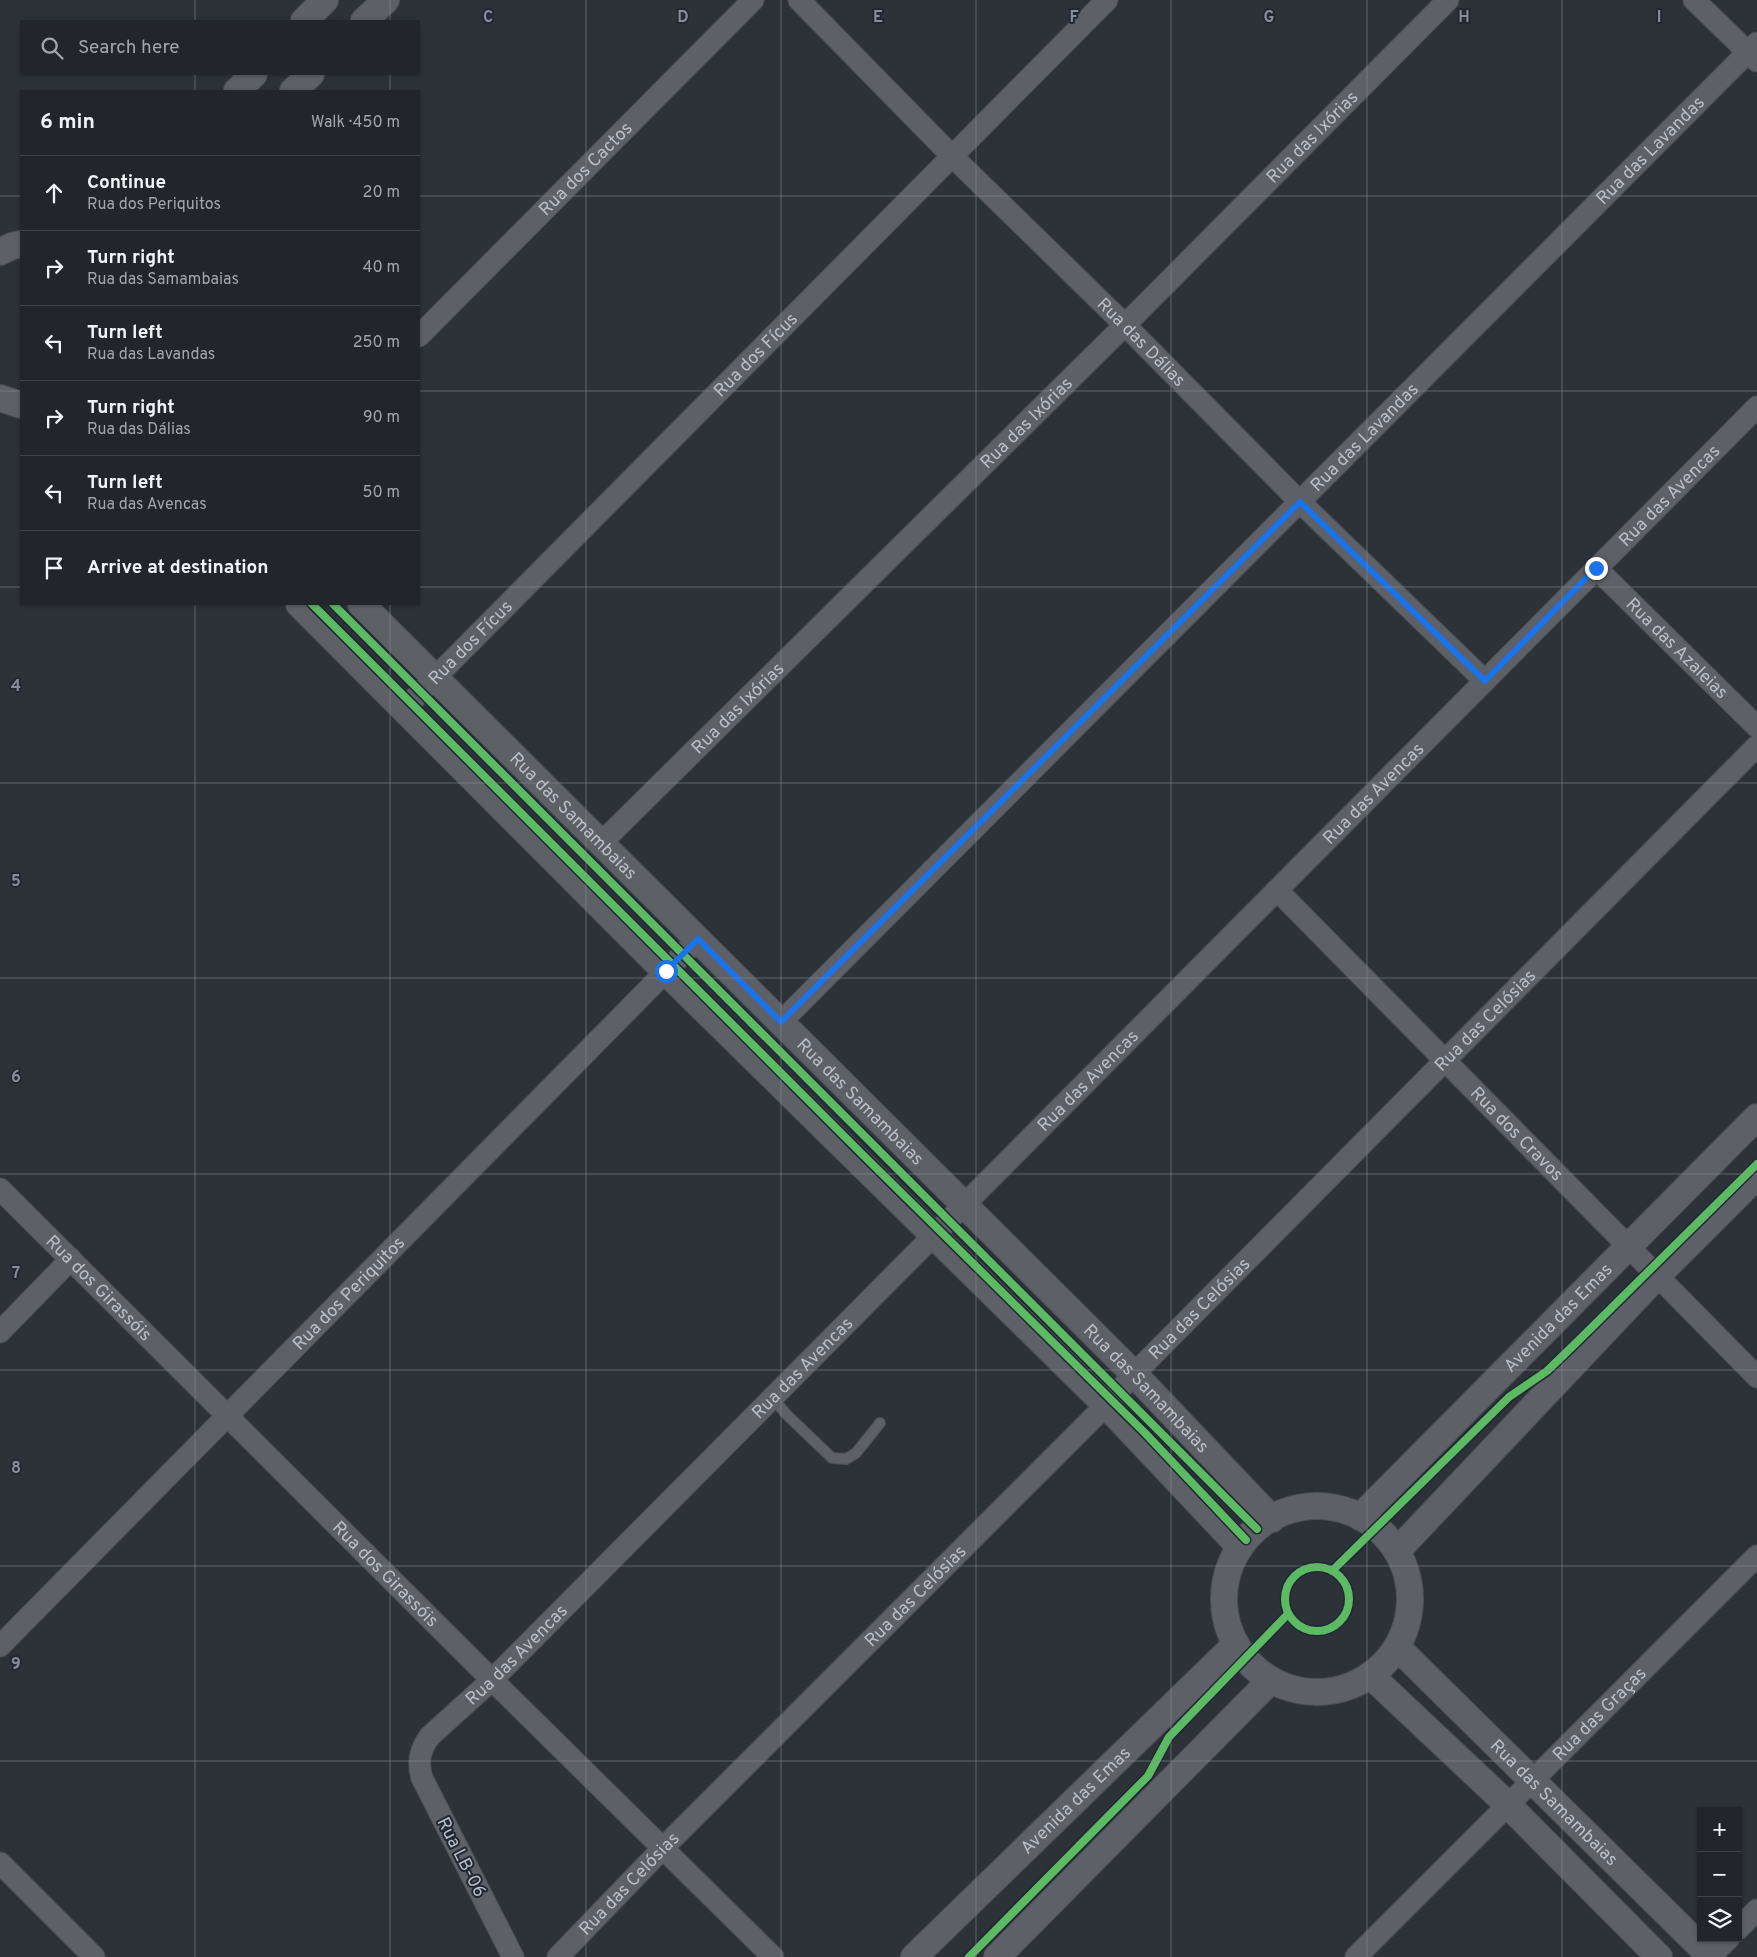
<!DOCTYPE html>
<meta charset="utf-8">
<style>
:root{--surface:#22262b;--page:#2e3237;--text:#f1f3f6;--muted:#a2a5a9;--line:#3f4347}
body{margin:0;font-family:Overpass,sans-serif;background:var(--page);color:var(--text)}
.controls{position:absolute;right:15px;bottom:15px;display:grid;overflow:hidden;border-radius:0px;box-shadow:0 1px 4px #0004}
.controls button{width:45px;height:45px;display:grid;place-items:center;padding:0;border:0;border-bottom:1px solid var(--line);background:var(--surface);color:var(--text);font:25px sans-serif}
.stop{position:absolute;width:15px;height:15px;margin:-11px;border:4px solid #1a73e8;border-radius:50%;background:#fff}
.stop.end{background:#1a73e8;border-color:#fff;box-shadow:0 1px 5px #0008}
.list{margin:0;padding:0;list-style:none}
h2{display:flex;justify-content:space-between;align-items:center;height:65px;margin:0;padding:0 20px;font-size:21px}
h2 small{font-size:16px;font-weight:400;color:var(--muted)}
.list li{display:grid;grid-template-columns:32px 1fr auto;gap:15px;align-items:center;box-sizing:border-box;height:75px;padding:0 20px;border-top:1px solid var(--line)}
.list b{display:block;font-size:19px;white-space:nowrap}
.list p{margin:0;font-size:16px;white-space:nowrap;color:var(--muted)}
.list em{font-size:16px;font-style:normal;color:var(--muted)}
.icon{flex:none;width:28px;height:28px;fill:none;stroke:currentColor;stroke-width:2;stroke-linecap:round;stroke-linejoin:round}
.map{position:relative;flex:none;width:1757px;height:1957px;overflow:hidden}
.search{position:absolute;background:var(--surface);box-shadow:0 1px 4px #0004;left:20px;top:20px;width:400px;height:55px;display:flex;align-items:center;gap:12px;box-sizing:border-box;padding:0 18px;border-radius:0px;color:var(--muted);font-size:19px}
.panel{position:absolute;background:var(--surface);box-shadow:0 1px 4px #0004;left:20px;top:90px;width:400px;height:515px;border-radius:0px}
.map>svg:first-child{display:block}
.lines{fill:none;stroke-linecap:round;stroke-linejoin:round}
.service-casing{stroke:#4b4e54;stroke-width:12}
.minor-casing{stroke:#4b4e54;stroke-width:23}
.tertiary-casing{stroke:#4b4e54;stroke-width:28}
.service{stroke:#5e6067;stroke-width:10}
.minor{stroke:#5e6067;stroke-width:21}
.tertiary{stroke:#5e6067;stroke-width:26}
.cycleway-casing{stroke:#212834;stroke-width:11}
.cycleway{stroke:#5cba63;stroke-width:8}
.route{stroke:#1a73e8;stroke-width:6}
.grid{fill:none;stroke:#888e97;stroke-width:1;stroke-opacity:0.55}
.labels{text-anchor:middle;stroke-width:4;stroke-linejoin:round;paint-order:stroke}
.street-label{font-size:18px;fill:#b9bfc9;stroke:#212834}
.grid-label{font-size:16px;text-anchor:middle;font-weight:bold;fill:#888e97;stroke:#212834;stroke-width:4;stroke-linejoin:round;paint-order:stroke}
</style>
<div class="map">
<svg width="1757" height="1957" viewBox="0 0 1757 1957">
<rect width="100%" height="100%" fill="#2d3239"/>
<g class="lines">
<g class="service-casing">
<path id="service" d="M772,1397L786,1414L832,1458L846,1459L856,1453L880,1423"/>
</g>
<g class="minor-casing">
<g id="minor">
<path id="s1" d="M799,0L953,157L1125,325L1300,502L1485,681"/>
<path d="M1694,0L1757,61"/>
<path id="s2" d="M419,336L753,0"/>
<path id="s3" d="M1596,568L1757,727"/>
<path id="s4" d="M404,709L1107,0"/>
<path id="s5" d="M601,843L1125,325L1448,0"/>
<path id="s6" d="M1277,890L1757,1377"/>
<path id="s7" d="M781,1022L1757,43"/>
<path id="s8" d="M0,1189L478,1666L773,1957"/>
<path d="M0,1332L71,1259"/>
<path id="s9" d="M0,1646L698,939"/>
<path d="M0,1863L94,1957"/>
<path d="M1738,1929L1757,1910"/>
<path id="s10" d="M513,1957L422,1778C417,1762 420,1749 430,1736L492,1680L1757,407"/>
<path id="s11" d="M558,1957L663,1848L1106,1405L1134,1374L1757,746"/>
<path id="s12" d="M1356,1957L1757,1556"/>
<path d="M1710,1957L1729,1938"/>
</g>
</g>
<g class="tertiary-casing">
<g id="tertiary">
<path d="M304,21L325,0"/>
<path d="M364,21L386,0"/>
<path d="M237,91L254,74"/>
<path d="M293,91L311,74"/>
<path d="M0,252L12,246L21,244"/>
<path d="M0,398L21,405"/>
<path d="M299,604L665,971L1106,1405L1240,1547"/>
<path id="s13" d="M361,604L1134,1374L1272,1519"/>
<circle cx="1317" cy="1599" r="93"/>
<path id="s14" d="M1360,1517L1757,1117"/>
<path d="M1397,1551L1657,1276L1757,1176"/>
<path id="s15" d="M1397,1647L1711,1957"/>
<path d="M1370,1675L1507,1804L1659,1957"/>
<path id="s16" d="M914,1957L1236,1644"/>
<path d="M997,1957L1271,1680"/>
</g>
</g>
<use href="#service" class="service"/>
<use href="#minor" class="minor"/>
<use href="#tertiary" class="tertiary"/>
<g class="cycleway-casing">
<path id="cycleway" d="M312,604L863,1155L1145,1433L1246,1540
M333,604L1257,1529
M1285 1599a32 32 0 1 1 64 0a32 32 0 1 1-64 0Z
M1332,1571L1509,1397L1547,1371L1576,1343L1757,1164
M969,1957L1148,1776L1169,1737L1288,1614"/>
</g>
<use href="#cycleway" class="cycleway"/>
</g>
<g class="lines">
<path class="route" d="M666,971L698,939L781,1022L1300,502L1485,681L1596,568"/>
</g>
<path class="grid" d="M195,0V21M390,0V21M586,0V1957M781,0V1957M976,0V1957M1171,0V1957M1367,0V1957M1562,0V1957M195,74V91M390,74V91M0,196H21M419,196H1757M0,391H21M419,391H1757M0,587H21M419,587H1757M195,604V1957M390,604V1957M0,783H1757M0,978H1757M0,1174H1757M0,1370H1757M0,1566H1757M0,1761H1757"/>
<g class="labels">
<g class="street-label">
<text dy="6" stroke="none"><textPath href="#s5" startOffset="1002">Rua das Ixórias</textPath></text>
<text dy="6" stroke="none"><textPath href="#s7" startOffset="1231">Rua das Lavandas</textPath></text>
<text dy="6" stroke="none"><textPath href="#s2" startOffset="236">Rua dos Cactos</textPath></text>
<text dy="6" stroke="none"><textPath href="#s1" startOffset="484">Rua das Dálias</textPath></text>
<text dy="6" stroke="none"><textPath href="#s4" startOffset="499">Rua dos Fícus</textPath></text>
<text dy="6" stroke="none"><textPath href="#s5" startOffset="598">Rua das Ixórias</textPath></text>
<text dy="6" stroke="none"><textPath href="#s7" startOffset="826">Rua das Lavandas</textPath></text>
<text dy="6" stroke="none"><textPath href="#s10" startOffset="1999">Rua das Avencas</textPath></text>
<text dy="6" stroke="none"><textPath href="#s4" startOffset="94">Rua dos Fícus</textPath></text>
<text dy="6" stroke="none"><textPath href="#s3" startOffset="114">Rua das Azaleias</textPath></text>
<text dy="6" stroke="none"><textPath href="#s5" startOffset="192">Rua das Ixórias</textPath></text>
<text dy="6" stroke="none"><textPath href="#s10" startOffset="1579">Rua das Avencas</textPath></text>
<text dy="6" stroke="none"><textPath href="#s13" startOffset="300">Rua das Samambaias</textPath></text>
<text dy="6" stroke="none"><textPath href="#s11" startOffset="1318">Rua das Celósias</textPath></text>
<text dy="6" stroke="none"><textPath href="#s10" startOffset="1174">Rua das Avencas</textPath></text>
<text dy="6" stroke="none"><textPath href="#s13" startOffset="705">Rua das Samambaias</textPath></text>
<text dy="6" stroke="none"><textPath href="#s6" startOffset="342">Rua dos Cravos</textPath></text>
<text dy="6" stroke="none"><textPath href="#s8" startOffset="140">Rua dos Girassóis</textPath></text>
<text dy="6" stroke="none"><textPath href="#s9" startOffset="496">Rua dos Periquitos</textPath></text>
<text dy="6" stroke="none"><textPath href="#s11" startOffset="912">Rua das Celósias</textPath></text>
<text dy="6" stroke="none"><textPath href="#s14" startOffset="281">Avenida das Emas</textPath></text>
<text dy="6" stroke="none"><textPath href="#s10" startOffset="769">Rua das Avencas</textPath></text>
<text dy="6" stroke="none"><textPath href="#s13" startOffset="1110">Rua das Samambaias</textPath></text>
<text dy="6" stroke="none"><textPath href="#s8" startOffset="545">Rua dos Girassóis</textPath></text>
<text dy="6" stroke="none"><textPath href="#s11" startOffset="508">Rua das Celósias</textPath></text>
<text dy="6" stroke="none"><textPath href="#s10" startOffset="364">Rua das Avencas</textPath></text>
<text dy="6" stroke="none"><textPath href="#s12" startOffset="344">Rua das Graças</textPath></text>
<text dy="6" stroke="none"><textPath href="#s16" startOffset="225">Avenida das Emas</textPath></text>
<text dy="6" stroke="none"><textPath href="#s15" startOffset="221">Rua das Samambaias</textPath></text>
<text transform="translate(462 1857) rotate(63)" y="6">Rua LB-06</text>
<text dy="6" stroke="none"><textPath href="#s11" startOffset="102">Rua das Celósias</textPath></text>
</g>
</g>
<g class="grid-label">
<text x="488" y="22">C</text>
<text x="683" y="22">D</text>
<text x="878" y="22">E</text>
<text x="1074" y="22">F</text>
<text x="1269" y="22">G</text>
<text x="1464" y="22">H</text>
<text x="1659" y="22">I</text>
<text x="16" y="691">4</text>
<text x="16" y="886">5</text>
<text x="16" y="1082">6</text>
<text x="16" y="1278">7</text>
<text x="16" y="1473">8</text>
<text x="16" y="1669">9</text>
</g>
</svg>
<div class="controls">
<button>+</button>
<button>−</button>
<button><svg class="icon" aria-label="layers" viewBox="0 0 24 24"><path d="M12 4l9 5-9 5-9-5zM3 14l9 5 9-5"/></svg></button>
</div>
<div class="stop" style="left:666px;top:971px"></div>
<div class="stop end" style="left:1596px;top:568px"></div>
<div class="search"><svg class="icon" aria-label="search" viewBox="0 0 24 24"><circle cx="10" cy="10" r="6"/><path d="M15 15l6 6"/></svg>Search here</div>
<section class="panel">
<h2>6 min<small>Walk · 450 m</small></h2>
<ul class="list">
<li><svg class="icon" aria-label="ahead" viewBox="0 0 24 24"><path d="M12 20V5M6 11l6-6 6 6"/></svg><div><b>Continue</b><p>Rua dos Periquitos</p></div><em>20 m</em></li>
<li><svg class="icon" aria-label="right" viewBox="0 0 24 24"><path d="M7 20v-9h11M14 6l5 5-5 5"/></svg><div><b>Turn right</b><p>Rua das Samambaias</p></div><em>40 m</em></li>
<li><svg class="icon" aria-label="left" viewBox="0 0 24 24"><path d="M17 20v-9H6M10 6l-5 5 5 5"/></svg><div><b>Turn left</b><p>Rua das Lavandas</p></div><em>250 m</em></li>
<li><svg class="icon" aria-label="right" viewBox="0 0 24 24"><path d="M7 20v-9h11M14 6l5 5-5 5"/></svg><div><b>Turn right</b><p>Rua das Dálias</p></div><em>90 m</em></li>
<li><svg class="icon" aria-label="left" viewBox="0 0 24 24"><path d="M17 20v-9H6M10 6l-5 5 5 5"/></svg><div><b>Turn left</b><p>Rua das Avencas</p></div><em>50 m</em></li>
<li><svg class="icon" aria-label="arrive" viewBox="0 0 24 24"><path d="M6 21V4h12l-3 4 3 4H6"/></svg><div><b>Arrive at destination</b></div></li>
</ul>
</section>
</div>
